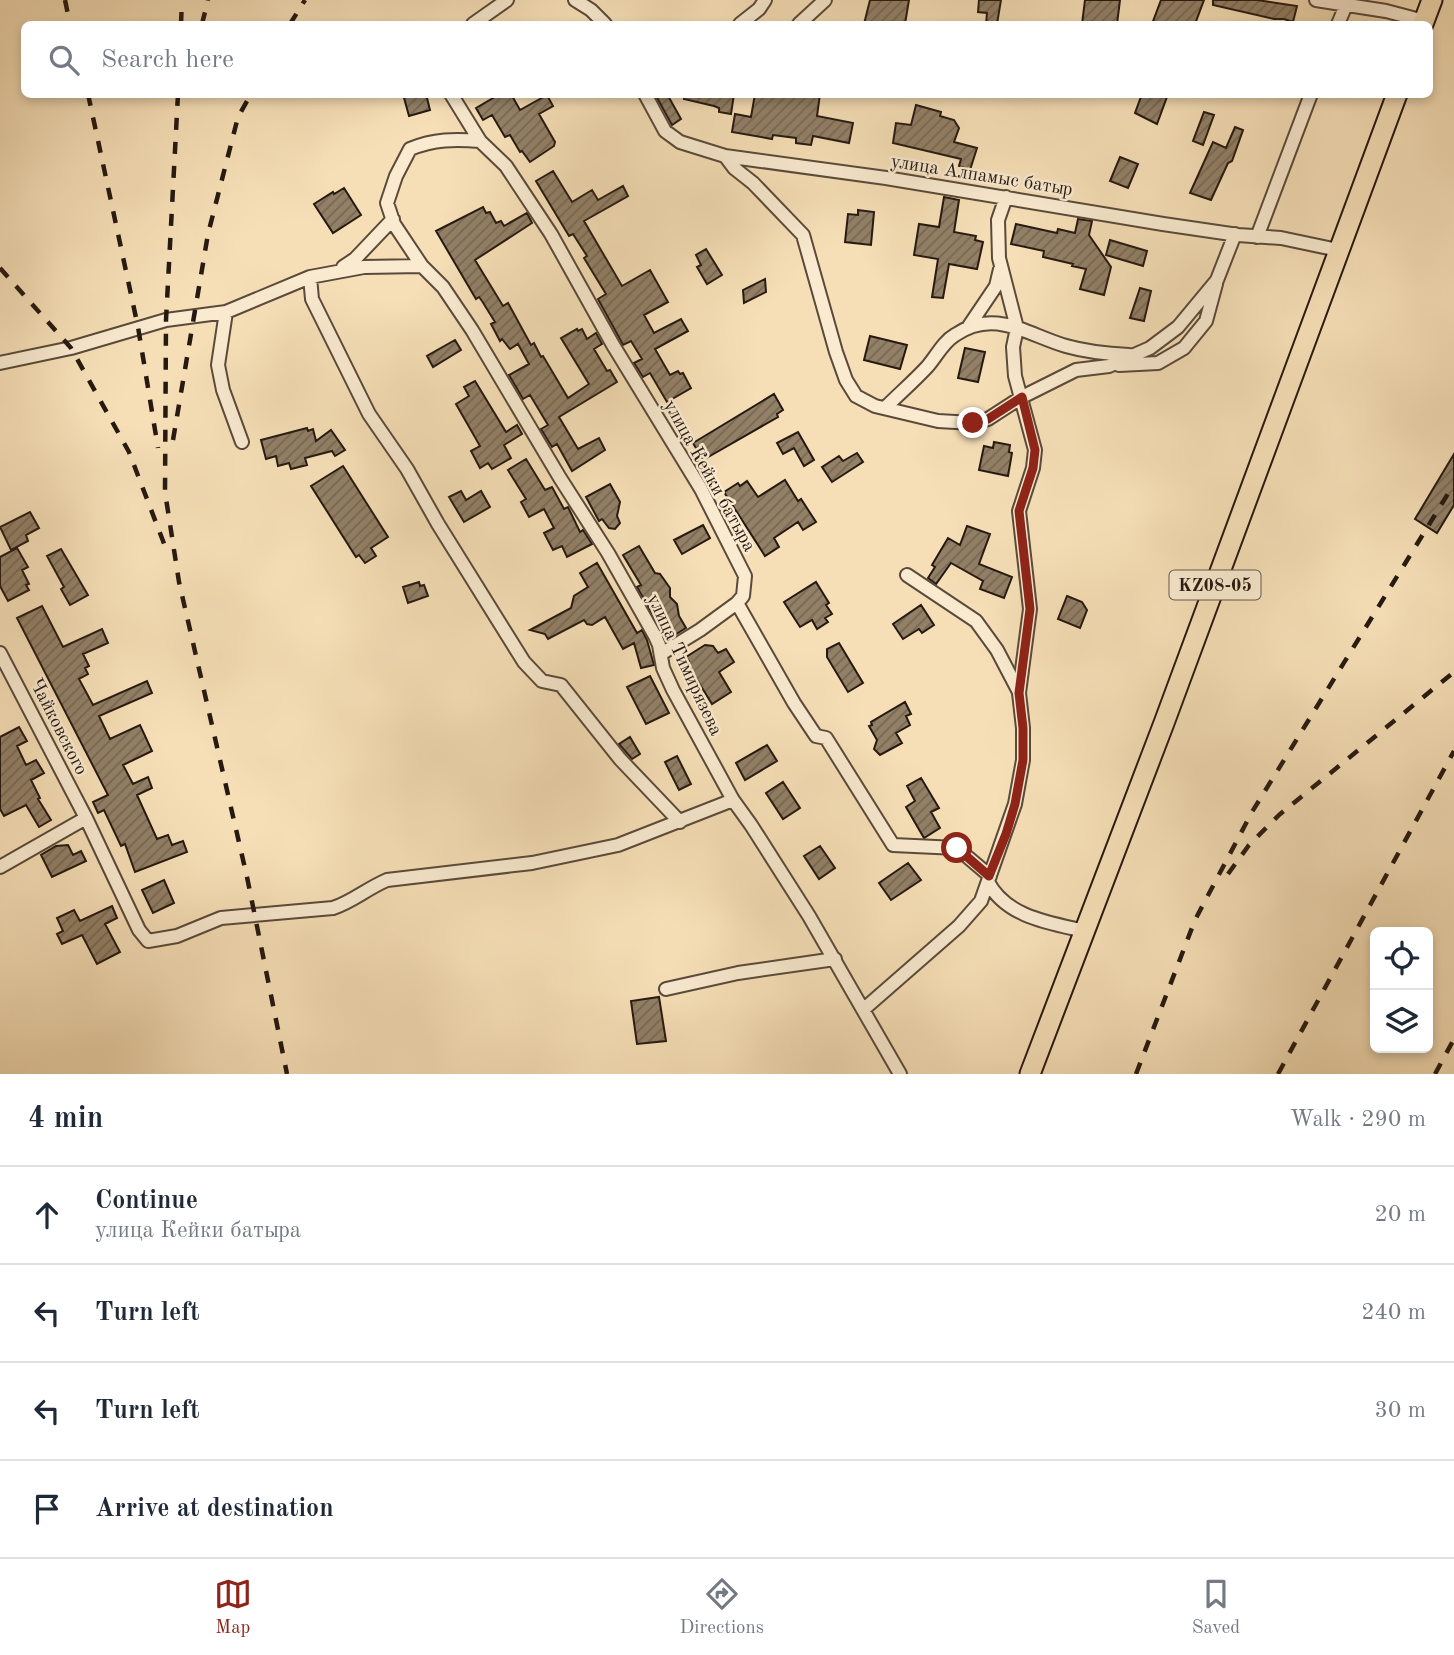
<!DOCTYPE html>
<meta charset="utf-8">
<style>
:root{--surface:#fff;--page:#f2f2f3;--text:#1f2937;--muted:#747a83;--line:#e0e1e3;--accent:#8f2418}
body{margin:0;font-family:"Old Standard TT",serif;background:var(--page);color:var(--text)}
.controls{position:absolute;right:21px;bottom:21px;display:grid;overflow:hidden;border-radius:10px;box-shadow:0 4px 10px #0003}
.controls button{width:63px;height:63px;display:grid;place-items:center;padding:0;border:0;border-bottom:2px solid var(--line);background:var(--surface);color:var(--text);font:35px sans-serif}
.stop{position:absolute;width:21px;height:21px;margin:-16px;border:5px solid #8f2418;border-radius:50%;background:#fff}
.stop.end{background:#8f2418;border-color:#fff;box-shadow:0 2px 7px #0008}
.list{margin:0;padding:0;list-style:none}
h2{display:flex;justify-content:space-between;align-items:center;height:91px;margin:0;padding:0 28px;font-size:30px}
h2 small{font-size:23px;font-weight:400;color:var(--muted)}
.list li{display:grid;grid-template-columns:46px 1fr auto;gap:21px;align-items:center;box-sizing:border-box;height:98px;padding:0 28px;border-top:2px solid var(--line)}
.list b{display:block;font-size:26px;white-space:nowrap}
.list p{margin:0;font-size:23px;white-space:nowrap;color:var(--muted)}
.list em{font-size:23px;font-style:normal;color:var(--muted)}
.icon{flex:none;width:38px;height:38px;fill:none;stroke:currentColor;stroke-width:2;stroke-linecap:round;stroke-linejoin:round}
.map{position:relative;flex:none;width:1454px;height:1074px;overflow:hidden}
.search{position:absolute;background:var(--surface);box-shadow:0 4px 10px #0003;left:21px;right:21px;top:21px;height:77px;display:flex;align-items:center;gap:18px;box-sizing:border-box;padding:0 24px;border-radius:10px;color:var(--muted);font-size:26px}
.sheet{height:483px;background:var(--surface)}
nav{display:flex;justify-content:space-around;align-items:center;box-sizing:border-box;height:98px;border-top:2px solid var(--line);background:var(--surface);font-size:19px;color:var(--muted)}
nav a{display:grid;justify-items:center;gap:4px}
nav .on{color:var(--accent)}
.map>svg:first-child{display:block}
.building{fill:url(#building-hatch);stroke:#261911;stroke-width:2}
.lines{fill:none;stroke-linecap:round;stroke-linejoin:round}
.minor-casing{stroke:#5a4a3a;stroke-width:16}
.primary-casing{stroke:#261911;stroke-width:23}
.minor{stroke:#f9ead0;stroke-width:12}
.primary{stroke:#f6dfb7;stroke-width:19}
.rail{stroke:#261911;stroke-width:4.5;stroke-dasharray:12 12;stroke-linecap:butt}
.route{stroke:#8f2418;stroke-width:9}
.labels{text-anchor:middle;stroke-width:5;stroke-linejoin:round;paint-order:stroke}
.shield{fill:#f9ead0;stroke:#65584a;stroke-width:2}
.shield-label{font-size:18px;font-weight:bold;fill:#261911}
.street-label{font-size:19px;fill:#261911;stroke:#f9ead0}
</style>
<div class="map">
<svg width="1454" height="1074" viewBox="0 0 1454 1074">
<defs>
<pattern id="building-hatch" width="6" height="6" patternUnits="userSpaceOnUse" patternTransform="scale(1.75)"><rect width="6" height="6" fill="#928067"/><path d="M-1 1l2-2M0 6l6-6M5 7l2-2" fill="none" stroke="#776853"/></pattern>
</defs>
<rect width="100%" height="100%" fill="#f6dfb7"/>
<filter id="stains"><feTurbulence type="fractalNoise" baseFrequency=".00286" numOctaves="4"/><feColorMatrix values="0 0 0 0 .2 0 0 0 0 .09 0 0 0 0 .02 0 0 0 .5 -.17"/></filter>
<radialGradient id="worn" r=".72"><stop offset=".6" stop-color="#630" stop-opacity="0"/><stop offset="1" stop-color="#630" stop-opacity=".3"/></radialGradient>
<path class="building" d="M870,0H909L905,24H864Z
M979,0H1001L997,24H986L987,13L978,12Z
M1085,0H1120L1117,24H1082Z
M1161,0H1204L1195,24H1152Z
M1213,0H1257L1297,6L1293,22L1284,19H1274L1213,5Z
M403,94H426L430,110L409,116Z
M500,94H511L520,110L547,95L553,106L539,114L555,142L554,146L530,162L522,151L520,152L510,135L505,137L492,115L483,120L476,108Z
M655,94H667L681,119L672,125Z
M684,94H734L731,114L719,112V108L714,106L684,99Z
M755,94H820L817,116L853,123L849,143L813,136L811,145L796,143V138L773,135L772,139L732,132L735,114L751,117Z
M1142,94H1168L1157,124L1135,113Z
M916,105L941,112L940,116L954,120L959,128L954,142L977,148L970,170L959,166L961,159L893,143L896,123L911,125Z
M1204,112L1214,115L1203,145L1193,141Z
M1235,127L1243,130L1232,161L1228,163L1211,200L1190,193L1213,142L1226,148Z
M1120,157L1138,164L1128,188L1110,181Z
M553,171L572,202L592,190L598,200L623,186L628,196L584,221L622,286L650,270L668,302L644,315L654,333L681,319L688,331L655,349L670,375L678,371L680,374L683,373L691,388L667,402L650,373L643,377L634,363L642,359L631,341L623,345L621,341L598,299L606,294L584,258L587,256L573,234L569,236L536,181Z
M344,188L361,215L333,233L314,204L333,192L334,194Z
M944,197L959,200L954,232L976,236L975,240L983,242L977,269L949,264L943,298L932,297L938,259L914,255L919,224L939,227Z
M483,207L486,213L490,212L496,223L501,221L504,226L527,213L532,223L475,260L503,306L508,303L531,345L534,343L541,357L543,356L568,398L589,384L561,338L577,329L578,331L582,329L587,339L596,333L602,344L594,349L607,371L610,370L617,382L559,417L578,449L599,438L605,450L572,471L557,444L552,447L541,429L548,425L530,395L523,399L509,375L529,364L518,344L510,349L502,339L500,341L491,324L495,322L482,301L479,297L476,299L436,231Z
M858,210L874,212L871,245L845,242L848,214L858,215Z
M1078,219L1092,221L1089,235L1111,267L1104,295L1080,289L1086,269L1072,266L1073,264L1043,257L1044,251L1011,244L1016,224L1057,233L1058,229L1075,233Z
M1110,240L1147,251L1143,266L1106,255Z
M706,249L722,275L707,284L697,267L701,265L696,255Z
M765,279L766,292L744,303L743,290Z
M1140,288L1151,291L1144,321L1130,318Z
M870,336L907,345L900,369L864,360Z
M455,340L461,350L433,367L427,356Z
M965,348L985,352L978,382L958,378Z
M475,381L506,432L517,425L522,434L504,445L511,458L492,469L488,463L480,468L471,451L480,446L456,404L469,396L464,387Z
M774,394L783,410L777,414L778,417L703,460L693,443Z
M307,428L308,431L313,429L316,441L331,430L345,450L335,456L332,451L305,458L307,465L291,469L289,463L278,466L276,456L266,459L261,440Z
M798,432L814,460L804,466L794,448L783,454L777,443Z
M994,442L1010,445L1009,452L1012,453L1008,476L979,470L984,446L993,448Z
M857,453L863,462L832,482L822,467L839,456L843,461Z
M1454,454V505L1437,533L1415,519Z
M526,459L545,490L552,487L564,509L568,507L580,532L583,530L592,544L567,557L562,546L553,550L544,533L554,528L544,509L529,517L521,502L526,499L508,470Z
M343,466L388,537L371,548L376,556L365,563L359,555L356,557L311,486Z
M785,480L798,501L801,499L816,522L803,530L798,522L774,538L779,547L765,556L724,492L738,483L740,486L747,481L758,497Z
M610,484L620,502L617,516L620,523L615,529L609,528L602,519L599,521L586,497Z
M461,491L466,500L481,491L490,507L464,522L449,497Z
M30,512L39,528L26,535L28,541L11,550L0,527Z
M703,525L710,538L682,554L674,540Z
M967,526L990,534L979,564L1012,577L1004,598L980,589L983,581L951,563L936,584L928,578L935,567L932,565L948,538L960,545Z
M639,546L655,573L660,574L670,588V597L677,604L679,616L686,628L668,639H666L637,587L641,585L623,555Z
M17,548L28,567L22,570L29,584L26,585L29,590L8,601L0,586V557Z
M61,549L88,595L70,605L61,589L64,587L47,556Z
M597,563L637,633L642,630L647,640L654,665L641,668L634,643L623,649L605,617L592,625L587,624L584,620L548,639L545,634L530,630L571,608L574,596L588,587L580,573Z
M419,582L420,586L424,585L428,596L408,603L403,587Z
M816,582L829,603L826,605L832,614L825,618L828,622L817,629L812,620L800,627L784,602Z
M1067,596L1082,602L1087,610L1080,628L1058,619Z
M921,605L934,625L922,633L919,629L903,639L893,624Z
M42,606L63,647L102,629L108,643L83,654L89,666L85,668L88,674L79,679L93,705L147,681L152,693L99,716L110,739L140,725L152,751L123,765L133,784L148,777L152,788L137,795L157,839L168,835L172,845L183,841L187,852L135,872L125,844L121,846L104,810L98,813L93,802L108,795L17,618Z
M839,643L863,683L848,692L827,657V649Z
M705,645L713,646L718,653L726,649L734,662L719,672L731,692L712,704L696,678L692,680L682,664L689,661L686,657Z
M650,676L669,713L646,724L627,687Z
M905,702L911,714L906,716L910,725L896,733L902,743L880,755L874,749L877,740L869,726L872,725L871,722Z
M19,727L27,741L17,746L26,765L36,760L44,773L31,780L40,798L38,799L51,820L39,827L26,805L4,816L0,809V737Z
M630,737L640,754L632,759L619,744Z
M767,745L777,761L745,780L736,763Z
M677,756L691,784L679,790L665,762Z
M921,778L939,808L931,812L940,828L924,838L906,807L915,801L907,786Z
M783,782L800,808L783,819L766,793Z
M68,845L73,855L81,851L86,861L52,877L41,855L56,846Z
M820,846L835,868L819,879L804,856Z
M908,863L921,880L891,900L879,883Z
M164,880L174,903L153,913L142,890Z
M112,906L117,918L105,924L120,952L97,964L82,935L62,944L57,934L63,931L57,918L74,910L80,921Z
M659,997L666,1041L637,1044L631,1001Z"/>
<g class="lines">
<g class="minor-casing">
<path id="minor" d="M575,0L591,10L605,24
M1316,0L1386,11L1424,21
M473,24L507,0
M740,24L759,9L765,0
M799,24L825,0
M1338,24L1346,5
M451,94L480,141L506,166L551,234L613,345L701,489L745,576L743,596L737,603L700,630L661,654
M645,94L665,131L680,142L725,156L886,178L1163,224L1238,235L1281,238L1338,250
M480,141C455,139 434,139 410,149L396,176L387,203L394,224L422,266L443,287L472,330L560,478L608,553L655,636L659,645L663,668L673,690L733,800L751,825L809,916L900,1074
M725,156L734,168L753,183L803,235L836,352L846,380L856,396L875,406L938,421L973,423L988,419L1022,397L1076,370L1109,366L1150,348L1178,327L1217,280L1235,234
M1257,237L1311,94
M343,267L355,259L393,219
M310,277L312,299L369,414L407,469L438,524L524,662L542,681L561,685L620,759L680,822
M226,312L218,365L223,390L242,442
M969,326L996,286L1000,269
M0,363L71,348L166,320L226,312L310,277L364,267L422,266
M1119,365L1158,363L1184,348L1206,321L1216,284
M885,408C899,394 914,381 927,367C936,357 943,342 955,335C994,308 1026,334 1066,346C1087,352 1107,354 1129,355
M907,575L976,621L997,650L1019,692
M737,603L794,703L816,736L826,738L893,845L957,848L990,876
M0,653L86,818L139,930L148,941L177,936L221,918L333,908C352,902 366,889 387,880L532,863L618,845L733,800
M0,867L86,818
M988,882C1006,917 1050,923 1085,931
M666,989L738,973L835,959
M864,1009L959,926L981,901L1015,804L1023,760V728L1019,693L1030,609L1019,511L1033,468L1035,450L1015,376L1013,347L1017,328L999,258L998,220L1006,197"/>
</g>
<g class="primary-casing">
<path id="primary" d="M1423,24L1432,0
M1030,1074L1164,723L1397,94"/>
</g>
<use href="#minor" class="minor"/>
<use href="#primary" class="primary"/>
<path class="rail" d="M65,0L70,24
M181,24L182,0
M202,24L208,0
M290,24L305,0
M88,94L138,327L158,448
M178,94L166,320L165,492L179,582L247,877L287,1074
M0,268L71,348L129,452L168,554
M173,440L208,234L238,117L251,94
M1228,874L1249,845L1279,815L1454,672
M1136,1074L1195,920L1252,812L1454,484
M1278,1074L1454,751
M1435,1074L1454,1039"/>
</g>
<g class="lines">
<path class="route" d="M957,848L989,876L1006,834L1015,804L1023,760V728L1019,693L1030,609L1019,511L1033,468L1035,450L1022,397L988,419L973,423"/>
</g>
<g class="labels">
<rect class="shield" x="1169.5" y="570.5" width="91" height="29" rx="5"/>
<g class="shield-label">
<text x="1215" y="591">KZ08-05</text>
</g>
<g class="street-label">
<text transform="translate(982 174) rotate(9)" y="7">улица Алпамыс батыр</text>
<text transform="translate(711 475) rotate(61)" y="7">улица Кейки батыра</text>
<text transform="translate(686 664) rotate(65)" y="7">улица Тимирязева</text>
<text transform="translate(60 726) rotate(63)" y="7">Чайковского</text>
</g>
</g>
<rect width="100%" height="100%" filter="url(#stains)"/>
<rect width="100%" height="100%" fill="url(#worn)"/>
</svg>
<div class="controls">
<button><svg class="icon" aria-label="locate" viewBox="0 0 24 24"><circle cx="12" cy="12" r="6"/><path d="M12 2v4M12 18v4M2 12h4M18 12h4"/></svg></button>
<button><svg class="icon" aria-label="layers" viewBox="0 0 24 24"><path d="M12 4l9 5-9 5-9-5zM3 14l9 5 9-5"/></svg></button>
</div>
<div class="stop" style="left:957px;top:848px"></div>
<div class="stop end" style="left:973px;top:423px"></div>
<div class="search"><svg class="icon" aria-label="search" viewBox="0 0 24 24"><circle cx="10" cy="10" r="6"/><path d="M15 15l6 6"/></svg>Search here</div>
</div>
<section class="sheet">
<h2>4 min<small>Walk · 290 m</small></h2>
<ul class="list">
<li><svg class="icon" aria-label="ahead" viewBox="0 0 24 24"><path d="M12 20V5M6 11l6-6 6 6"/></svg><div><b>Continue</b><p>улица Кейки батыра</p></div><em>20 m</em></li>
<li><svg class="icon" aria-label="left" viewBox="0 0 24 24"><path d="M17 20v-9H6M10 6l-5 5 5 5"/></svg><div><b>Turn left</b></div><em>240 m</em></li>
<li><svg class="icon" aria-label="left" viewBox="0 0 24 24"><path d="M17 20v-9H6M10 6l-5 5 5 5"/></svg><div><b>Turn left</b></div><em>30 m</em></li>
<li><svg class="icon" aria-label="arrive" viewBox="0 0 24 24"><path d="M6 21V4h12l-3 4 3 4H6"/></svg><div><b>Arrive at destination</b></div></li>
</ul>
</section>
<nav>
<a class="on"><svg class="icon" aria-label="map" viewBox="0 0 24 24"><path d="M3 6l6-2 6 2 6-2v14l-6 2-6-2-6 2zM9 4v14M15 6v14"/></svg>Map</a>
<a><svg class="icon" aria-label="directions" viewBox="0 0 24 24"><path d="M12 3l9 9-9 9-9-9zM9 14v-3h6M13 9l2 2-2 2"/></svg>Directions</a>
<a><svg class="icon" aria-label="saved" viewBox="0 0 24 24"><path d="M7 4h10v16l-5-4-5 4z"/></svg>Saved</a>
</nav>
